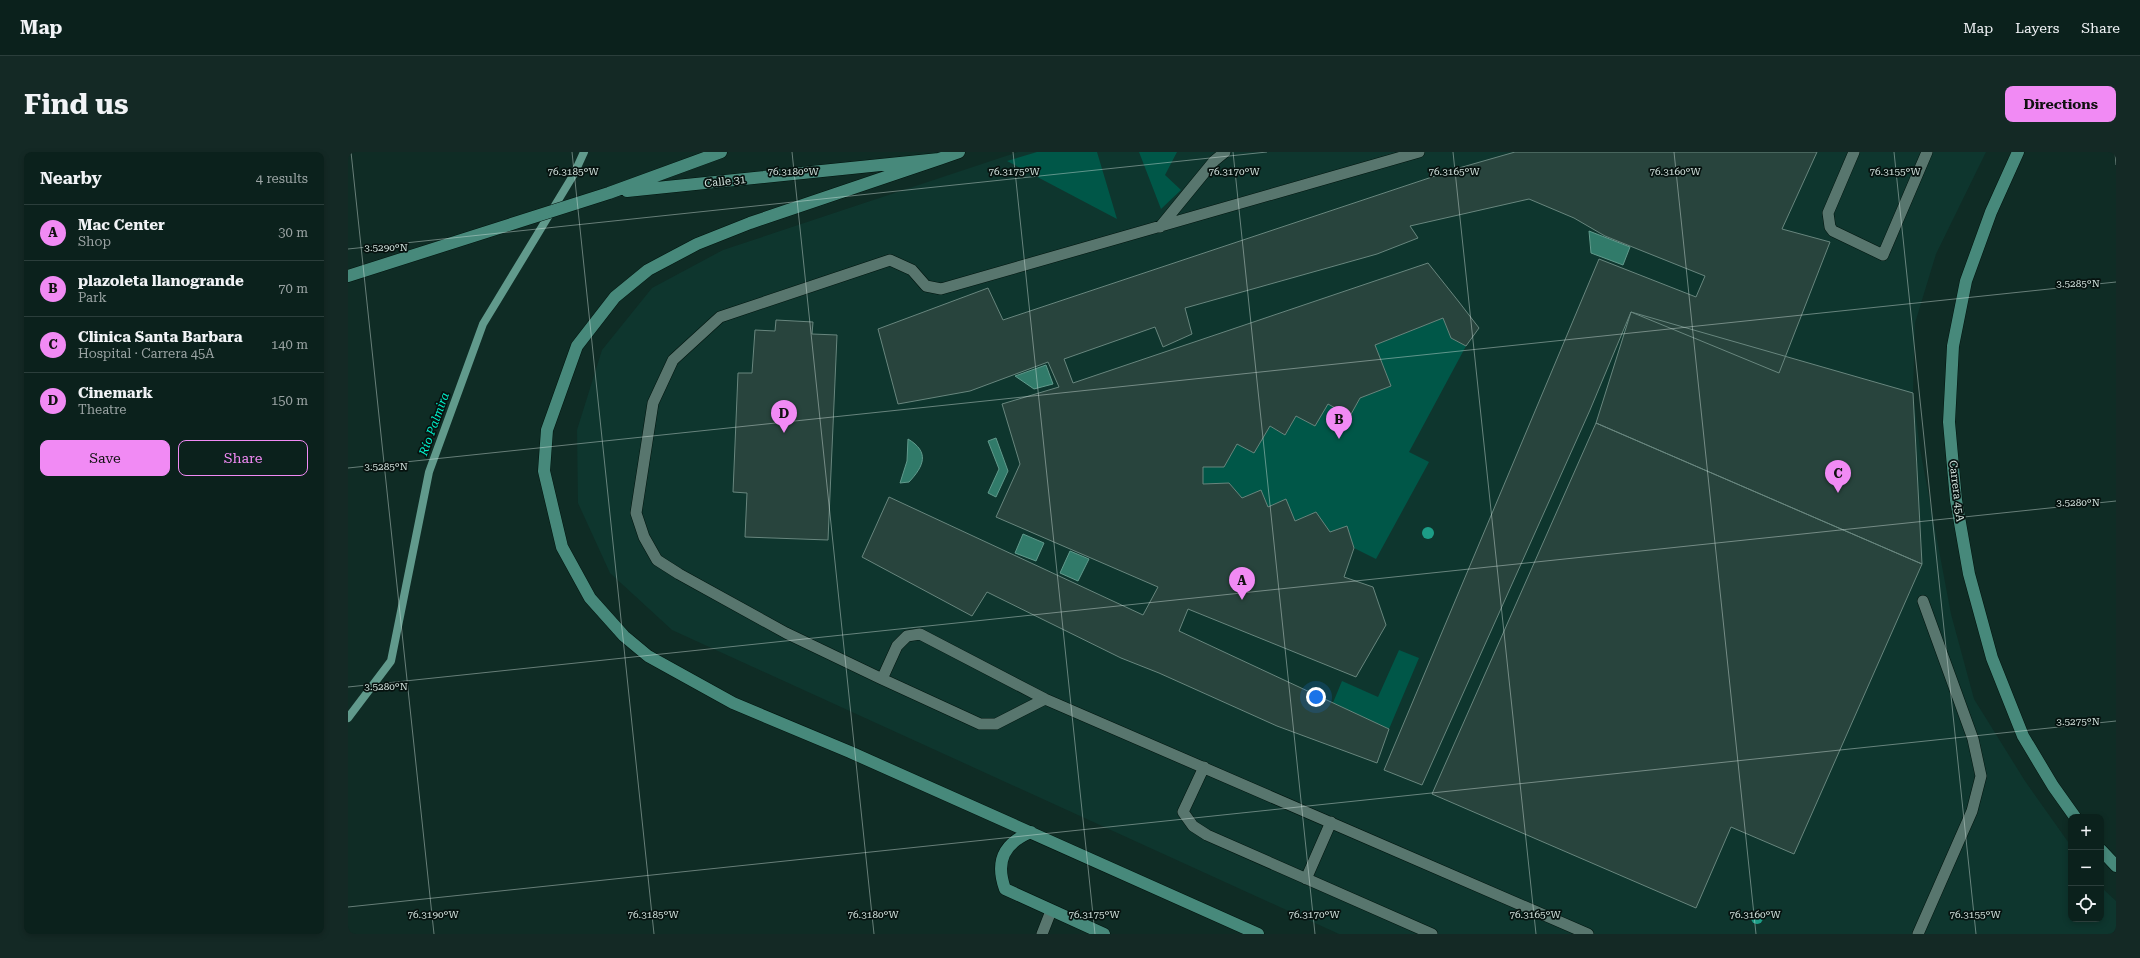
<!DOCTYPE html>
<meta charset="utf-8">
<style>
:root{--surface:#0b211c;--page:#142925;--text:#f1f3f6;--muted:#9aa3a3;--line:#2b3e3b;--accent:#f18af4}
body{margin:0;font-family:"Roboto Serif",serif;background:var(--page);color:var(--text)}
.controls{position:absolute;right:12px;bottom:12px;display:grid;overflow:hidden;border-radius:8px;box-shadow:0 2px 6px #0003}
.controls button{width:36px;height:36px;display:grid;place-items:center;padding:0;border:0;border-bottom:1px solid var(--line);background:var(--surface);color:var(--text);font:20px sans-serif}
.you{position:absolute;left:968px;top:545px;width:14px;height:14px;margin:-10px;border:3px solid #fff;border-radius:50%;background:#1a73e8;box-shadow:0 0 0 6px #1a73e833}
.badge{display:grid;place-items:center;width:26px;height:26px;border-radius:50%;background:var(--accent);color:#111;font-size:13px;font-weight:700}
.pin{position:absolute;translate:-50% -33px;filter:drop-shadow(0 1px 2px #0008)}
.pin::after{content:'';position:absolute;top:21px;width:14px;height:12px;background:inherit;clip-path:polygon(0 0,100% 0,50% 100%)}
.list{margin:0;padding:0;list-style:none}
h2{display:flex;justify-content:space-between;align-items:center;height:52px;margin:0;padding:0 16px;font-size:17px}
h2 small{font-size:13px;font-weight:400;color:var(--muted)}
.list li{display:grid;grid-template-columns:26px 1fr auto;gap:12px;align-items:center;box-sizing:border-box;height:56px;padding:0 16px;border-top:1px solid var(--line)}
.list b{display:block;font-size:15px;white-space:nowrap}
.list p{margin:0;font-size:13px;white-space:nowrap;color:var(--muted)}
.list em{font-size:13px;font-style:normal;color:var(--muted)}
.actions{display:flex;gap:8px;padding:12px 16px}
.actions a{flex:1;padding:9px 0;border:1px solid var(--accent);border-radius:8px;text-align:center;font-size:14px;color:var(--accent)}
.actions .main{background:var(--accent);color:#111}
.icon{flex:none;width:22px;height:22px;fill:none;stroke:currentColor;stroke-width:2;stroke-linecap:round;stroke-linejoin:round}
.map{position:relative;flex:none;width:1768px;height:782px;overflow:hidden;border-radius:8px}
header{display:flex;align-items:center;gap:24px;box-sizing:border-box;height:56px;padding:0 20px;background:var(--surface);border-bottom:1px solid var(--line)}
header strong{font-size:19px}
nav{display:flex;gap:22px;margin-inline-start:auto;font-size:14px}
.intro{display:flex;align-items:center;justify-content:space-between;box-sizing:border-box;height:96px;padding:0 24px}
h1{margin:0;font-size:28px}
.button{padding:10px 18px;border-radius:8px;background:var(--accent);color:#111;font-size:14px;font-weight:700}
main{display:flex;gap:24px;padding:0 24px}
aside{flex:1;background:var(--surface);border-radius:8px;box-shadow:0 2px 6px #0003}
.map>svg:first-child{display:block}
.built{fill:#0e362e}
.green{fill:#005748}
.water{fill:#317b6a;stroke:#619a8c}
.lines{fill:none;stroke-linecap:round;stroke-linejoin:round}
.stream{stroke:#619a8c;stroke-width:8}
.building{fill:#28443d;stroke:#68867e}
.lane-casing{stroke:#00140e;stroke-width:12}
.secondary-casing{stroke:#00140e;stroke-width:13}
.lane{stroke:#58766e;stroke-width:11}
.secondary{stroke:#47897b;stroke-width:12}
.tree{fill:#1c9d86}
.ticks{fill:none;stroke:#d2e2dd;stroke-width:1;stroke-opacity:0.45}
.labels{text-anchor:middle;stroke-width:3.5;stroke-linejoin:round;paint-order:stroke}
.street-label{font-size:11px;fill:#d2e2dd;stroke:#06120f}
.water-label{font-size:12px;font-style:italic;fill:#00f1cc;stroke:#06120f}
.ticks-label{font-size:10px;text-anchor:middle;fill:#d2e2dd;stroke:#06120f;stroke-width:3.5;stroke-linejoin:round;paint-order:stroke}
</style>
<header>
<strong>Map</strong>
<nav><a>Map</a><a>Layers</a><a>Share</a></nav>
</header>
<div class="intro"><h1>Find us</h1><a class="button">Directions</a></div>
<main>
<aside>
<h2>Nearby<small>4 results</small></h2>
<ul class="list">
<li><span class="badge">A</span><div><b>Mac Center</b><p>Shop</p></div><em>30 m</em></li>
<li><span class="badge">B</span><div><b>plazoleta llanogrande</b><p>Park</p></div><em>70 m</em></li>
<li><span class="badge">C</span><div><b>Clinica Santa Barbara</b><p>Hospital · Carrera 45A</p></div><em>140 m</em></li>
<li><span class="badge">D</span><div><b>Cinemark</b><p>Theatre</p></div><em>150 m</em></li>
</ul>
<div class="actions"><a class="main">Save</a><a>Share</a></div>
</aside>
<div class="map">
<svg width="1768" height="782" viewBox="0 0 1768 782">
<rect width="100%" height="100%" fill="#0f2c25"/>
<path class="built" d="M670,0H1638L1588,102L1567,171L1565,241L1572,297L1603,462L1626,547L1677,629L1723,694V767H1753V735L1768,749V782H991L324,478L262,421L230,351L229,278L254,198L304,136L375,98Z"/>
<path class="green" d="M689,0H749L769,67L659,9Z
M791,0H829L817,23L833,38L813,57Z
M1095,166L1103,186L1118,194L1061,300L1081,310L1028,407L1006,396L999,374L982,380L968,360L947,369L938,347L920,355L913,339L894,346L881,331L855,332V315H876L889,292L906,301L922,274L937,283L948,264L967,274L980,252L1002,264L1012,246L1043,234L1027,193Z
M1051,498L1071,506L1041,577L984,553L994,529L1030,545Z"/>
<path class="water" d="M1241,79L1282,95L1275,113L1243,101Z
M698,213L705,232L686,237L667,224Z
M648,286L660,319L648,345L640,341L651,317L640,289Z
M560,287C582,300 576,314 561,330L552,331L559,309Z
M675,382L696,391L688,409L667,401Z
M722,399L741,407L730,429L712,421Z"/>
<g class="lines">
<path class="stream" d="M0,566L43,509L81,320L135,172L226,22L236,0"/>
</g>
<path class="building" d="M1167,0H1469L1434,77L1482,90L1431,221L1283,160L1242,258L1074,633L1036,618L1251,107L1348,145L1357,124L1257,84L1226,66L1181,47L1062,74L1070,86L1029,102L837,156L844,182L815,195L807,175L716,207L725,231L1080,111L1111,150L1131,176L1118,194L1103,186L1095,166L1027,193L1043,234L1012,246L1002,264L980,252L967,274L948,264L937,283L922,274L906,301L889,292L876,315H855V332L881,331L894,346L913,338L920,355L938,347L947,369L968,360L982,380L999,374L1006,396L996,425L1025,435L1038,473L1008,525L840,457L831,479L1041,577L1029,611L929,574L811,521L773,506L639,440L624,464L514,405L541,345L795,463L810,435L648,365L672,312L654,252L711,235L700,210L622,239L550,252L530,177L640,136L655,168L1111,16Z
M1283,160L1565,241L1574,412L1248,271Z
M428,168L465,170L464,182L489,183L480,388L397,385L399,341L385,340L390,221H404L407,178L427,179Z
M1248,271L1574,412L1446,702L1383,675L1348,756L1084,642Z"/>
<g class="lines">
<g class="lane-casing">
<path id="lane" d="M1506,0L1480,61L1482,75L1485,79L1535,103L1579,0
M812,75L866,9L877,0
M534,527L438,481L331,422L309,408L296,385L288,361L305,251L325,208L372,165L542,108L564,118L578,134L593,137L1071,0
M697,547L648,572H632L534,527L549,494L559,484L572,482L697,547L1240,782
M856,615L835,660L845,674L859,683L1084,782
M958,727L983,670
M694,782L703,759
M1570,782L1624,659L1633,624L1625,587L1575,449"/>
</g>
<g class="secondary-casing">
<path id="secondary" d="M1670,0L1643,60L1618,129L1605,194L1601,270L1608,348L1621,422L1644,506L1675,584L1705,634L1727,665
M591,7L402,71L349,92L300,118L267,145L229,194L199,278L196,319L214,395L242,446L276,484L300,504L385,551L502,600L910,782
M279,39L591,7L611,0
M0,124L261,41L373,0
M683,680C656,691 647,709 657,737L756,782
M1753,698L1768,714"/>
</g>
<use href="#lane" class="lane"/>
<use href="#secondary" class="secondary"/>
</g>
<g class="tree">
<circle cx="1080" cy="381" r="6"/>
<circle cx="1409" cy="766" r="6"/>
</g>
<path class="ticks" d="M3,0L86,782M224,0L306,782M444,0L526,782M665,0L747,782M885,0L967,782M1105,0L1188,782M1326,0L1408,782M1546,0L1628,782M1767,0L1768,13M0,97L919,0M0,316L1768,130M0,535L1768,349M0,755L1768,569"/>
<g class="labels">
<g class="street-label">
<text transform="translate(377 29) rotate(-6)" y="4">Calle 31</text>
<text transform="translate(1609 339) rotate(83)" y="4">Carrera 45A</text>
</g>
<g class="water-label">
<text transform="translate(86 272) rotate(-70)" y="4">Río Palmira</text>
</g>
</g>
<g class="ticks-label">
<text x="225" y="23">76.3185°W</text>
<text x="445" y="23">76.3180°W</text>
<text x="666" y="23">76.3175°W</text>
<text x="886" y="23">76.3170°W</text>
<text x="1106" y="23">76.3165°W</text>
<text x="1327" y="23">76.3160°W</text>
<text x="1547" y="23">76.3155°W</text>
<text x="38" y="99">3.5290°N</text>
<text x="1730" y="135">3.5285°N</text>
<text x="38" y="318">3.5285°N</text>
<text x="1730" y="354">3.5280°N</text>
<text x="38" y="538">3.5280°N</text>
<text x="1730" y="573">3.5275°N</text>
<text x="85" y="766">76.3190°W</text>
<text x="305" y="766">76.3185°W</text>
<text x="525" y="766">76.3180°W</text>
<text x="746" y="766">76.3175°W</text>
<text x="966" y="766">76.3170°W</text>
<text x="1187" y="766">76.3165°W</text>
<text x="1407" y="766">76.3160°W</text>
<text x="1627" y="766">76.3155°W</text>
</g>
</svg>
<div class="controls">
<button>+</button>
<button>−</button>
<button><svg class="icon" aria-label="locate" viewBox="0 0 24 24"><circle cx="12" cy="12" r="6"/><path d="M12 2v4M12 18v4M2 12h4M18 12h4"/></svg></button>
</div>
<div class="you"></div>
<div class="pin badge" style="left:894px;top:448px">A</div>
<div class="pin badge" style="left:991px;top:287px">B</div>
<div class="pin badge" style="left:1490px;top:341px">C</div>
<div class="pin badge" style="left:436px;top:281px">D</div>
</div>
</main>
